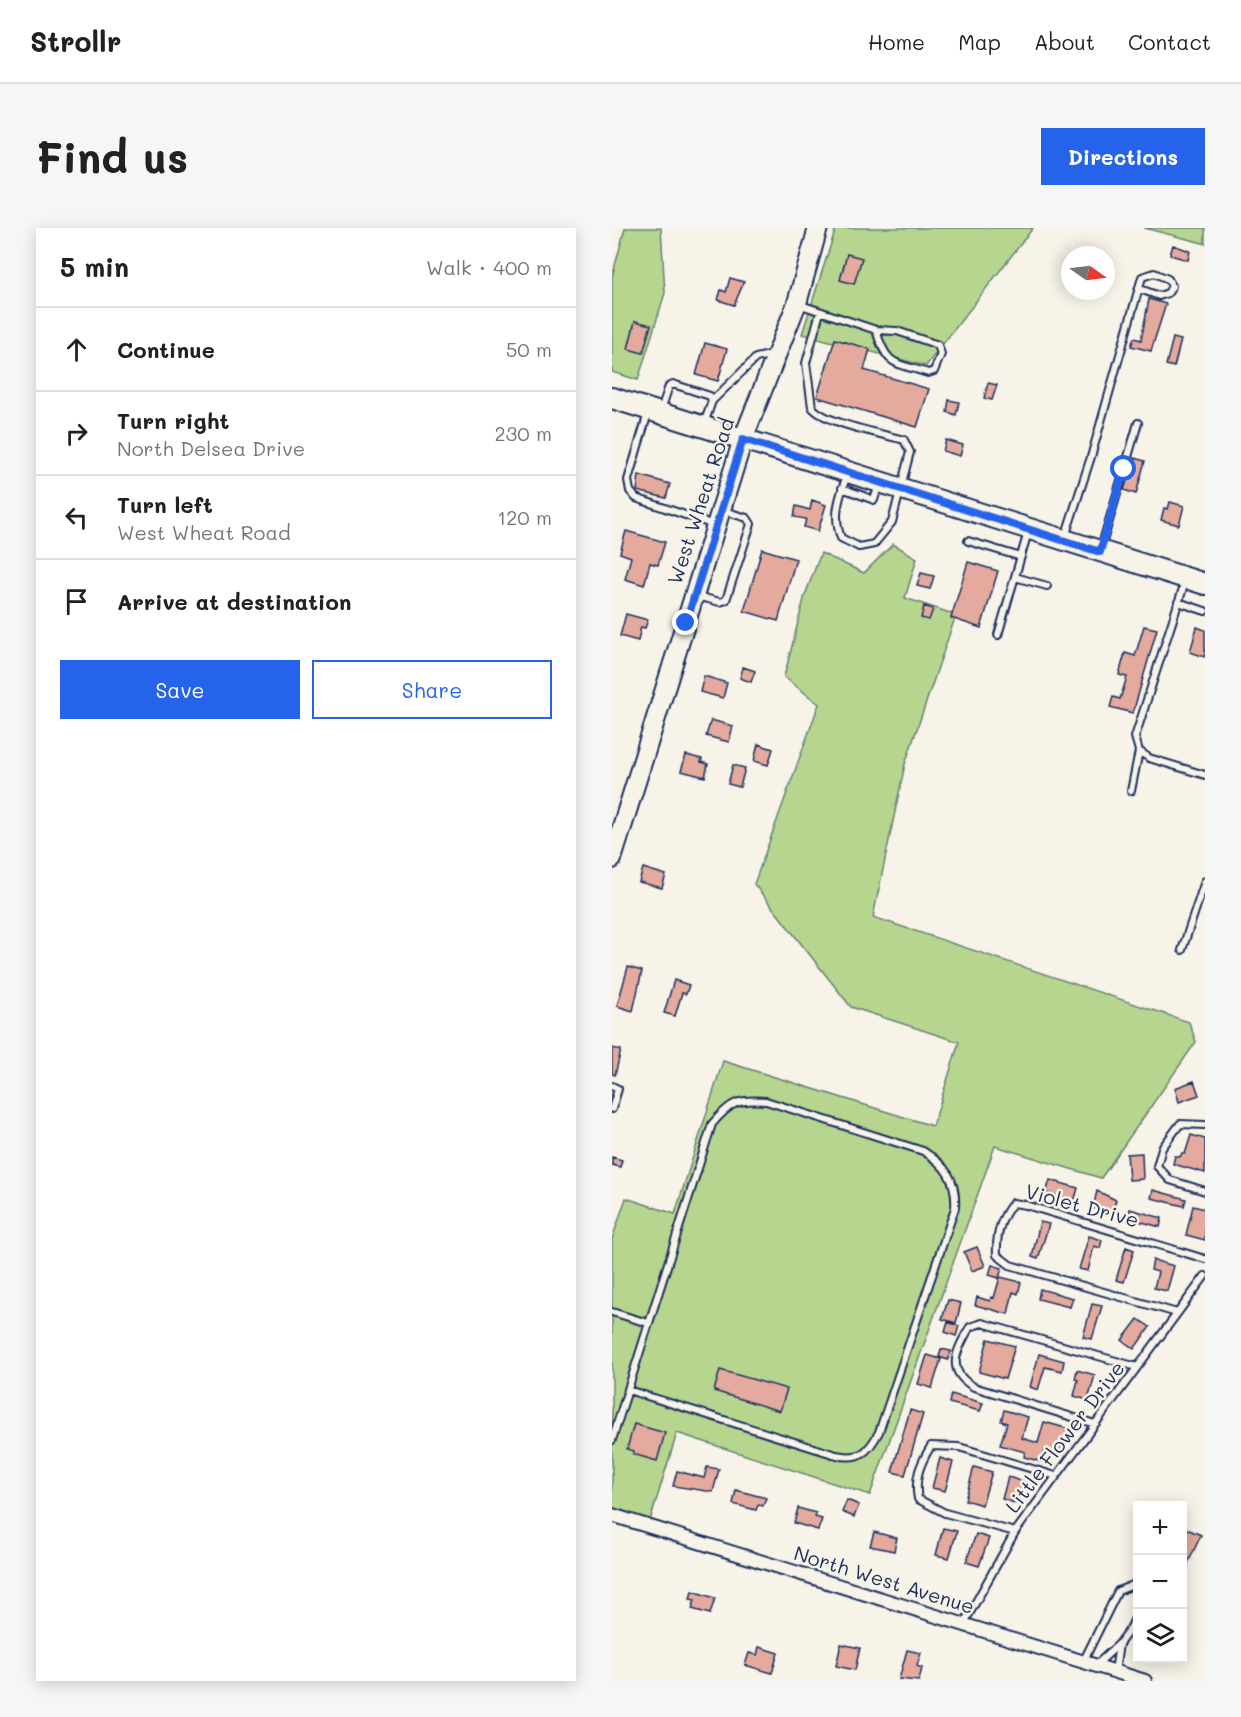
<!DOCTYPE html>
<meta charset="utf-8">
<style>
:root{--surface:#fff;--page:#f6f6f6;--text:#202124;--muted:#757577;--line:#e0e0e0;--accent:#2563eb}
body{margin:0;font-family:Mali,sans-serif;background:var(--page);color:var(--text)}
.controls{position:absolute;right:18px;bottom:18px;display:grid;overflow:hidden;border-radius:0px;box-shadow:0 3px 15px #0003}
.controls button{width:54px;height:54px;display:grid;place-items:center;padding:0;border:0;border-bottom:2px solid var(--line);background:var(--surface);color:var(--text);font:30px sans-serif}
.compass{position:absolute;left:449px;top:18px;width:54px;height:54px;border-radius:50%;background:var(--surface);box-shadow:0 3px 15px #0003;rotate:104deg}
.stop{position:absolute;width:18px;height:18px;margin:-14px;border:4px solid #2563eb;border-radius:50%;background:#fff}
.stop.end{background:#2563eb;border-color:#fff;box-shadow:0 2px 6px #0008}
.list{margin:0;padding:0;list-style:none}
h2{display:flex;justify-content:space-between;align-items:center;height:78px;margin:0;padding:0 24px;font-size:26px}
h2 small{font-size:20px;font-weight:400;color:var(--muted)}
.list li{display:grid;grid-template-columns:39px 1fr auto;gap:18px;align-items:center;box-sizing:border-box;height:84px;padding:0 24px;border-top:2px solid var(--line)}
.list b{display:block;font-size:22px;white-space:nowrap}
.list p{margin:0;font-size:20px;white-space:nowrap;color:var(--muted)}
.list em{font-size:20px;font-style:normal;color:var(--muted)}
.actions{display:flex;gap:12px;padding:18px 24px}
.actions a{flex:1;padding:14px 0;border:2px solid var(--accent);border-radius:0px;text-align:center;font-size:21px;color:var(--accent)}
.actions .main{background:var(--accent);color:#fff}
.icon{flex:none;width:33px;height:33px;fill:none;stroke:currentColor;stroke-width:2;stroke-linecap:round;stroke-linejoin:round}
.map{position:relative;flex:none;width:593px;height:1453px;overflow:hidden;border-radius:0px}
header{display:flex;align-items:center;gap:36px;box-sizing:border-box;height:84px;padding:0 30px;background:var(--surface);border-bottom:2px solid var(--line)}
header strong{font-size:28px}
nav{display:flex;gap:33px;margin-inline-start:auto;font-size:21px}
.intro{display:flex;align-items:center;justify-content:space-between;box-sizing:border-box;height:144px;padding:0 36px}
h1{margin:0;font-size:42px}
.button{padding:15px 27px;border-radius:0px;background:var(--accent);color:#fff;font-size:21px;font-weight:700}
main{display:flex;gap:36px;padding:0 36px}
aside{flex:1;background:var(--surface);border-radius:0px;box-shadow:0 3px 15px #0003}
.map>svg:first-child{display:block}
.green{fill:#b6d58e;stroke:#688276;stroke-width:1.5}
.building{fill:#e3aa9d;stroke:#1b2f5e;stroke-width:1.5}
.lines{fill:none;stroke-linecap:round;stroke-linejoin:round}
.lane-casing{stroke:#1b2f5e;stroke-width:10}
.street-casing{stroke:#1b2f5e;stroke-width:16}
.secondary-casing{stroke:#1b2f5e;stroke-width:22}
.primary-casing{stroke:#1b2f5e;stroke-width:24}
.lane{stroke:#f7f3e8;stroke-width:6}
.street{stroke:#f7f3e8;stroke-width:12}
.secondary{stroke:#f7f3e8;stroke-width:18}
.primary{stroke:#f7f3e8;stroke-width:20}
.route{stroke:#2563eb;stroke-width:8}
.labels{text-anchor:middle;stroke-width:5;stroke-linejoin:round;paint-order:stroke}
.street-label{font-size:20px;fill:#1b2f5e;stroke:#f7f3e8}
</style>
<header>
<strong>Strollr</strong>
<nav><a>Home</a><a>Map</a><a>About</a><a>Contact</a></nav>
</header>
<div class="intro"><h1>Find us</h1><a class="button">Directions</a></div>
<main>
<aside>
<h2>5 min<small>Walk · 400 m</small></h2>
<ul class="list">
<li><svg class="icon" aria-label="ahead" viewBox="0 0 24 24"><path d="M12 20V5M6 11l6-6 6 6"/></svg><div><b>Continue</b></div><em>50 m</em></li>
<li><svg class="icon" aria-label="right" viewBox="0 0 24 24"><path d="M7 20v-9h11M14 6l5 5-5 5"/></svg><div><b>Turn right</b><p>North Delsea Drive</p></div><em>230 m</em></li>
<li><svg class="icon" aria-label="left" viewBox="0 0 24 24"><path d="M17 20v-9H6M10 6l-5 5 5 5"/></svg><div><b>Turn left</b><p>West Wheat Road</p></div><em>120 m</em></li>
<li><svg class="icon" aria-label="arrive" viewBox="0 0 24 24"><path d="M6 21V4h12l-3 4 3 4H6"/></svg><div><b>Arrive at destination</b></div></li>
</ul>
<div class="actions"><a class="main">Save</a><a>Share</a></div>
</aside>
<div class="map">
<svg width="593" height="1453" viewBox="0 0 593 1453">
<rect width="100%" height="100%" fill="#f7f3e8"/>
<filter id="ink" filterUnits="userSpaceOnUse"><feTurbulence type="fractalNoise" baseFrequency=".0167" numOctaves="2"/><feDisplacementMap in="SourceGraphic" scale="12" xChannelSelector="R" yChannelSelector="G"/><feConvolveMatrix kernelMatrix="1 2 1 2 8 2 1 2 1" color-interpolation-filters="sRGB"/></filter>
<g filter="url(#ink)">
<path class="green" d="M13,0H49L53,65L26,152L0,144V49Z
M224,0H421L314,138L190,106Z
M532,0H593V16L591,15Z
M281,316L305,330L293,370L344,387L293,536L261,689L577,794L584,814L489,950L383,918L258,1267L65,1205L36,1299L0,1287V1011L14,970L63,986L111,833L321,898L347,814L239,779L142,656L207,476L172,449L193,367L209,325L252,345Z"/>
<path class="building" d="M561,17L578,23L576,32L558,27Z
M235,26L250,30L242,56L228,52Z
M118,50L132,54L122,77L106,72L109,62L114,64Z
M537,71L554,76L539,123L519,118L522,110L529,112Z
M23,93L39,97L31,125L16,121Z
M561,110L569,112L562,139L554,137Z
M223,111L258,121L252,142L317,161L305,199L205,169Z
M93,115L115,121L106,153L84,147Z
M376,155L385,157L380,172L372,170Z
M337,172L347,174L344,187L335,184Z
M334,212L351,217L348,228L331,223Z
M522,230L533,233L524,266L512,262Z
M27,247L58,256L54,270L25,263Z
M200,272L214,277L206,303L192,299L194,291L182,289L184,278L198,282Z
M558,274L572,278L567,297L549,292L552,280L556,281Z
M14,303L53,314L46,337L38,335L32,357L13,351L19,329L8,325Z
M150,321L184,331L166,393L132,383Z
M356,334L386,343L369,400L339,390Z
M309,345L322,348L318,361L305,358Z
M312,378L321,381L317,392L309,390Z
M14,386L36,392L33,400L29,399L26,413L8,408Z
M532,398L545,401L521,485L498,479L501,469L508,471L515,449L507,447L513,425L523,428Z
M585,399L593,402V429L578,424Z
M131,439L143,443L139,454L128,450Z
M92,448L115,455L111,470L88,464Z
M99,492L121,498L117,514L94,508Z
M146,516L161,521L156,537L142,533Z
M74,527L90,531L89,534L96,536L93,549L69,543Z
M121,537L133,540L128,559L116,556Z
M31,640L54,647L50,660L27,654Z
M16,739L30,743L21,783L5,778Z
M62,752L77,757L74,766L70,765L63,788L52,785Z
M0,820L9,822L3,847L0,846Z
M582,853L587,867L567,874L563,860Z
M579,907L593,911V945L561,936L563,928L568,929L570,925L573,926Z
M530,925L531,951L517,952L515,926Z
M0,929L10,932L8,939L0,937Z
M438,952L466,960L462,974L434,965Z
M541,962L574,971L572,978L539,970Z
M485,963L504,972L500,985L481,980Z
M581,978L593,981V1012L574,1007Z
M518,981L550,990L548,999L516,990Z
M428,994L437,996L426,1031L420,1029Z
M477,1008L490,1012L488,1020L482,1018L476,1043L467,1041Z
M365,1019L373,1038L360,1043L352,1024Z
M514,1019L522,1022L512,1054L504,1052Z
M541,1032L562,1038L555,1063L542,1060L546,1044L539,1042Z
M380,1037L390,1040L387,1050L377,1047Z
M388,1049L409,1054L406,1066L401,1064L396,1086L363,1077L365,1069L378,1073L379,1069L382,1070Z
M428,1061L461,1070L458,1079L426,1071Z
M336,1072L349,1075L344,1095L330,1091Z
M480,1076L490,1078L480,1111L471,1109Z
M526,1091L538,1099L522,1121L510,1112Z
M336,1094L347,1098L344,1108L333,1104Z
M376,1111L403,1118L393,1151L367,1144Z
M329,1121L339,1123L336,1132L327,1129Z
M427,1126L452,1133L450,1143L433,1139L426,1162L418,1159Z
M315,1127L329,1131L320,1160L306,1156Z
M108,1142L175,1161L168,1183L102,1163Z
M465,1142L483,1147L476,1172L462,1168L466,1152L463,1151Z
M339,1166L371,1175L368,1183L337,1175Z
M298,1182L311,1186L293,1247L280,1244Z
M392,1182L416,1189L410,1210L426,1215L432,1194L457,1201L449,1227L433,1223L430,1234L412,1229L413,1224L388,1217L395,1195L389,1193Z
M22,1196L53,1205L45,1233L21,1226L22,1223L15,1221Z
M328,1230L341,1234L333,1263L320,1260Z
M95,1239L107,1241L101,1264L61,1258L65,1243L92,1250Z
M362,1239L380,1244L370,1277L353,1272Z
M396,1249L413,1254L406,1276L390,1271Z
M124,1262L154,1270L151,1278L146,1277L144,1282L121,1276Z
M235,1272L247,1277L242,1289L230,1284Z
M186,1280L204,1285L203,1289L210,1291L206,1302L182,1295Z
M570,1299L589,1307L570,1348Z
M331,1300L345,1303L337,1330L324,1327Z
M262,1304L285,1310L282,1323L258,1318Z
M364,1306L377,1310L367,1338L354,1334Z
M80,1363L103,1370L98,1386L80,1381L83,1372L78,1371Z
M229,1416L248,1420L243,1442L224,1438Z
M147,1419L166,1425L160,1445L133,1437L137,1425L145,1427Z
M295,1422L309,1425L305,1438L310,1440L307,1453L287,1451Z"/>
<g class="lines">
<g class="lane-casing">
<path id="lane" d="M186,76L264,102L285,103L326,117L329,126L322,143L316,145C282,134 275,139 264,102
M208,84L194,135L200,179C212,195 271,206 292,212L298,224L280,294L262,316L247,319L229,310C220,286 228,269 235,246
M100,173L144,130L162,126
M49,182L57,158L61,156L98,168L100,173L92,196
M36,185L16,252L18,263L24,270L102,297
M230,260L262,272L267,257
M453,309L479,229L530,49L542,45L556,51L560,58L556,65L547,68L528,61
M356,313L409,329
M489,320L526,195
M403,349L435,358
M573,354L523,509L527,523L537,530L593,547
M84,368L108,374L114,372L139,296L135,290L112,283
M566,374L593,383
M386,407L416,304
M519,563L527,523
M570,722L593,653
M0,858L6,861L0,881
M593,897L568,896L550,920L545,938L558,952L593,963
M0,1084L36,1095
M565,1085L398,1037L385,1027C384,1008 389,989 401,975L414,977L593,1031
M483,1196L362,1159C333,1143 344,1123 358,1099L370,1095L525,1139
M0,1212L100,896C119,874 125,871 154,873L311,923C334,937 345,953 343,980L267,1204C256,1225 248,1232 224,1227L16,1162
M403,1304L333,1285L306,1271C302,1250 308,1236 319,1218L347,1219L444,1248
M351,1397L403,1304L593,1048
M471,1434L506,1363L521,1357L526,1360
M483,1438L507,1416L518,1401L526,1384
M503,1444L507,1416"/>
</g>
<g class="street-casing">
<path id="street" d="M0,1287L533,1453"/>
</g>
<g class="secondary-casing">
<path id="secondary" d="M0,631L131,211L185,75L206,0"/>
</g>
<g class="primary-casing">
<path id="primary" d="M0,170L593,356"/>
</g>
<use href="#lane" class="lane"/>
<use href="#street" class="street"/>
<use href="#secondary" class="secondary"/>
<use href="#primary" class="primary"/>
</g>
</g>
<g class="lines" filter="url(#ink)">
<path class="route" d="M74,395L131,211L488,324L512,241"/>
</g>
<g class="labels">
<g class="street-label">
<text transform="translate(89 273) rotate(-72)" y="7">West Wheat Road</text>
<text transform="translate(470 978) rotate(15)" y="7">Violet Drive</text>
<text transform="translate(453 1209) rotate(-53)" y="7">Little Flower Drive</text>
<text transform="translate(272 1352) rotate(17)" y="7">North West Avenue</text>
</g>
</g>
</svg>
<div class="controls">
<button>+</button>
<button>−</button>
<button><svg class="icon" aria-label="layers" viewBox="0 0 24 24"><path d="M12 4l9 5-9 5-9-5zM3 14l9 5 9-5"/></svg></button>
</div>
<svg class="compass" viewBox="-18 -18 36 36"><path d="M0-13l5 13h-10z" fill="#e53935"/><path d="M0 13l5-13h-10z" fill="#757577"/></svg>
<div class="stop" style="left:512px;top:241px"></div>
<div class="stop end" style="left:74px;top:395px"></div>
</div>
</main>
